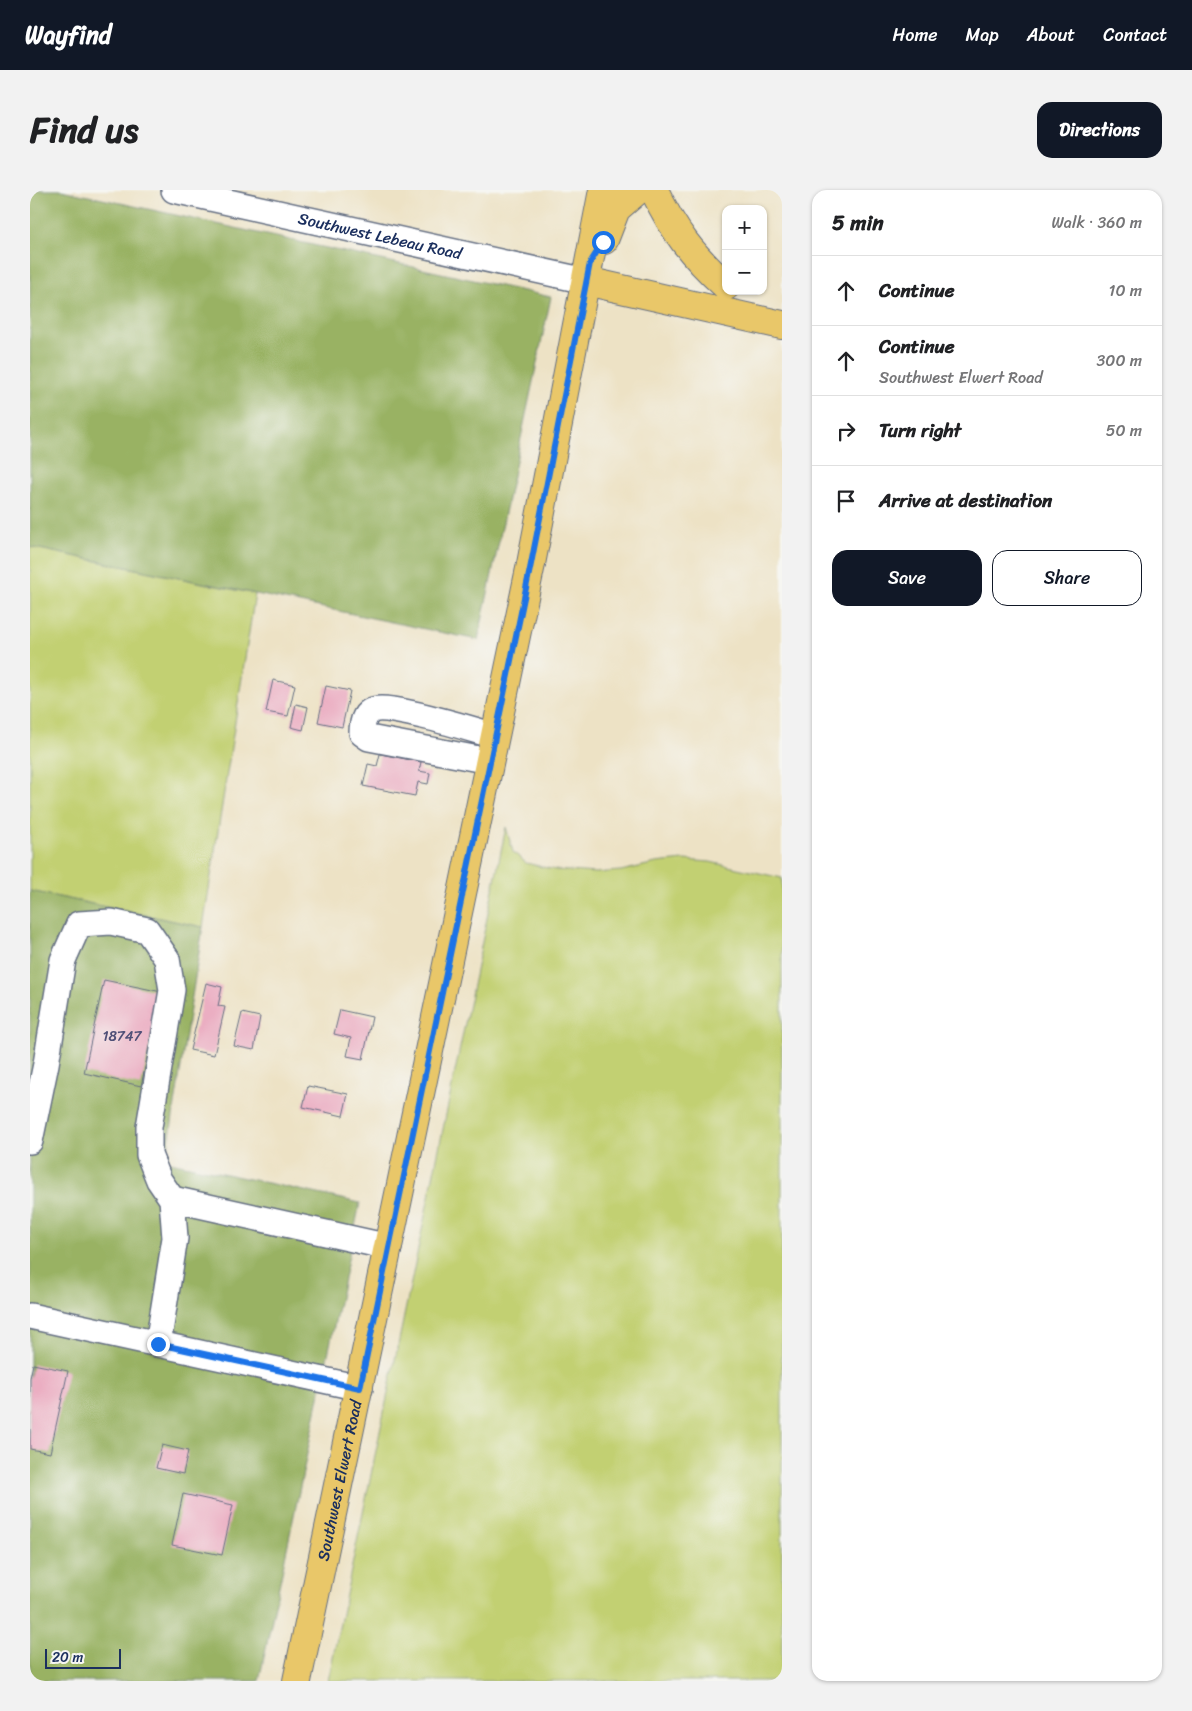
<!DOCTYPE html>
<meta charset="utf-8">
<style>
:root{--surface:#fff;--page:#f2f2f2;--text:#202124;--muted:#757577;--line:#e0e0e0;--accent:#111827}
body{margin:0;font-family:Sriracha,sans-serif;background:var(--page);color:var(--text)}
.controls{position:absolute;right:15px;top:15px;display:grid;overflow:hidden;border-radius:10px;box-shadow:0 1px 4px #0004}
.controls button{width:45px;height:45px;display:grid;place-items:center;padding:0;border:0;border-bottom:1px solid var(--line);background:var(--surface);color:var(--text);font:25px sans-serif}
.scale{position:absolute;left:15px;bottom:12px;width:76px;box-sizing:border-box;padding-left:5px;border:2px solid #1b2f5e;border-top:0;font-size:14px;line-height:18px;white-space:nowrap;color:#1b2f5e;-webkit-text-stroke:4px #f6f6f2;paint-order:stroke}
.stop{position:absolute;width:15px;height:15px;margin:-11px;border:4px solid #1a73e8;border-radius:50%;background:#fff}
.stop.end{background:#1a73e8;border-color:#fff;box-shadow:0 1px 5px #0008}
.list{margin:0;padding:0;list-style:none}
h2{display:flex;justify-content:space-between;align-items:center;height:65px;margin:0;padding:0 20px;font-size:21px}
h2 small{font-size:16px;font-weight:400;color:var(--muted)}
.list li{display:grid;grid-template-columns:32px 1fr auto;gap:15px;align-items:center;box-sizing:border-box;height:70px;padding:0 20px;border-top:1px solid var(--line)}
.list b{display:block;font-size:19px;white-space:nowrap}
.list p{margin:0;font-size:16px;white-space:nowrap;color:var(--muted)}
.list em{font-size:16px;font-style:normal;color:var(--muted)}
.actions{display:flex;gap:10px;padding:15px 20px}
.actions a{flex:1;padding:11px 0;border:1px solid var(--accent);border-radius:15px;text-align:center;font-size:18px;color:var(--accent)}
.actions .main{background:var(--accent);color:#fff}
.icon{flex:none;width:28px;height:28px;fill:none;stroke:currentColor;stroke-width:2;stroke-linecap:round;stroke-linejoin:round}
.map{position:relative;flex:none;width:752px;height:1491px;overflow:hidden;border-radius:15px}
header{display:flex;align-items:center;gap:30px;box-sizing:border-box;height:70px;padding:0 25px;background:var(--accent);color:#fff}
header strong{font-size:24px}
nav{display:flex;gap:28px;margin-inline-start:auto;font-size:18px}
.intro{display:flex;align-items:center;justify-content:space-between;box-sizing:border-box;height:120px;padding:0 30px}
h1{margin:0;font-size:35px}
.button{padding:12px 22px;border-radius:15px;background:var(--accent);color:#fff;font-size:18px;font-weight:700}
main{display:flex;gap:30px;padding:0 30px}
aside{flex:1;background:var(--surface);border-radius:15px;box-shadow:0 1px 4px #0004}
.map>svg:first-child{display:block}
.green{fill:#c2d072;stroke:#6e8068}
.forest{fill:#99b264;stroke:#5a7061}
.building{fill:#ebaec2}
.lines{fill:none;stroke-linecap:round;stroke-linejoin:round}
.minor-casing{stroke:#646e82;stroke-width:28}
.major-casing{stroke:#646e82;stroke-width:30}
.minor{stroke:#fff;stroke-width:25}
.major{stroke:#e9c769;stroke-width:28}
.route{stroke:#1a73e8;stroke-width:6}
.labels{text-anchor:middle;stroke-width:5;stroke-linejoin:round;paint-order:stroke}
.number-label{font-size:14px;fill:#4f4f77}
.street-label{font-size:16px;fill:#1b2f5e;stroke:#f6f6f2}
</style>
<header>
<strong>Wayfind</strong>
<nav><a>Home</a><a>Map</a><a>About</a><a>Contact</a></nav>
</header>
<div class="intro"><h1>Find us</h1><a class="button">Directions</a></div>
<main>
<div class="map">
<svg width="752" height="1491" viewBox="0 0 752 1491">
<rect width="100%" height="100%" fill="#f6f6f2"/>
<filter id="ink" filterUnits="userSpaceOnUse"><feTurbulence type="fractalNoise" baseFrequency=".02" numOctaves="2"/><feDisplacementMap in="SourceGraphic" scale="10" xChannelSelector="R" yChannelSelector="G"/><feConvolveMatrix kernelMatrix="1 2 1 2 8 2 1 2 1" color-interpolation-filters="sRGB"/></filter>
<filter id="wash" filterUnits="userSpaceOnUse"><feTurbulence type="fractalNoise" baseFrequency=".0096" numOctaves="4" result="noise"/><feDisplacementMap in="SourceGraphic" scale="20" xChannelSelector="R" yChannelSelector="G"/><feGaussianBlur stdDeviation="1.12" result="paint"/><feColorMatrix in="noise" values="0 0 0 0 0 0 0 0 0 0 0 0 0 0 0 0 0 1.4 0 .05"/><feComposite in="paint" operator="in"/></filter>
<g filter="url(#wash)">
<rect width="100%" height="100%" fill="#ede2c5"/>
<path class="green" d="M0,357L225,404L173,737L0,701Z
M476,637L483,662L496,673L525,680L565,683L591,681L626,673L654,670L680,672L752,688V1491H298Z"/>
<path class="forest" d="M0,0H31L521,107L448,450L0,357Z
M0,701L173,737L136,971L330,1013L229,1491H0Z"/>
<g id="blocks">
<path class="building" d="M243,490L265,495L258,526L236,522Z
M296,496L320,501L312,537L288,532Z
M266,514L278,517L273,540L261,537Z
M350,564L391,572L389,581L400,583L398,594L388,592L385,606L333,596L338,574L347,576Z
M74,790L132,802L111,896L54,883Z
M176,793L192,797L188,816L195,817L184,865L160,860Z
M310,820L342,827L333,869L317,866L321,848L304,844Z
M212,823L230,827L224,860L204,856Z
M278,896L318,904L313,926L273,917Z
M3,1174L38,1181L20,1263L0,1259V1188Z
M132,1255L158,1261L153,1284L126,1278Z
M153,1304L203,1315L192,1365L142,1355Z"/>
</g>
</g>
<g filter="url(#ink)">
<use href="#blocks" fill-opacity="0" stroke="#646e82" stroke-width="1"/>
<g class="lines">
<g class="minor-casing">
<g id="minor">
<path id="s1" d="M144,0L556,91"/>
<path d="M459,571L339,548L332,543C332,534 333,524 343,520C357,513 445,540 465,546"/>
<path d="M0,951L16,874L33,770L49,734L81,732L117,740L137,769L142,800L119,937V965L129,990L142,1009L145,1048L128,1154"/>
<path d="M142,1009L359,1057"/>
<path d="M0,1126L330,1198"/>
</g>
</g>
<g class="major-casing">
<g id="major">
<path d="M624,0C644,42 662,65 696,96"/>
<path d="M574,50L586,19L608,0"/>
<path d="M556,91L752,135"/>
<path id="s2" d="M267,1491L501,374L573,0"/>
</g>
</g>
<use href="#minor" class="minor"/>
<use href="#major" class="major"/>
</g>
</g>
<g class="lines" filter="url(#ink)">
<path class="route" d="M128,1154L330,1198L501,374L560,73L573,52"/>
</g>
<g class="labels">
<g class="number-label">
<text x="92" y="851">18747</text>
</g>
<g class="street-label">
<text dy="6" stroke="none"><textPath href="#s1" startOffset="211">Southwest Lebeau Road</textPath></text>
<text dy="6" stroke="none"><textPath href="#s2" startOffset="205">Southwest Elwert Road</textPath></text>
</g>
</g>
</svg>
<div class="controls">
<button>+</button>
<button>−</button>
</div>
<div class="scale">20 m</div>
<div class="stop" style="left:573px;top:52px"></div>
<div class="stop end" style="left:128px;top:1154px"></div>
</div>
<aside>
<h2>5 min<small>Walk · 360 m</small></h2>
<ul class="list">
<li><svg class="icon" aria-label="ahead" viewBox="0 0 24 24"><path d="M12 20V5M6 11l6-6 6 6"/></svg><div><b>Continue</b></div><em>10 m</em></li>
<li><svg class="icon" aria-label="ahead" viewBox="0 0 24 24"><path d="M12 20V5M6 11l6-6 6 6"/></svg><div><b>Continue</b><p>Southwest Elwert Road</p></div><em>300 m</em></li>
<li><svg class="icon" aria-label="right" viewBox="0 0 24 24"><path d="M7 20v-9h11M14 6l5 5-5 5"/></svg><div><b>Turn right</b></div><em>50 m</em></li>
<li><svg class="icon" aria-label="arrive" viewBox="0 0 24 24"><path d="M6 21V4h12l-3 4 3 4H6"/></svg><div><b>Arrive at destination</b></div></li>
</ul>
<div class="actions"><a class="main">Save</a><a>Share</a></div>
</aside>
</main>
